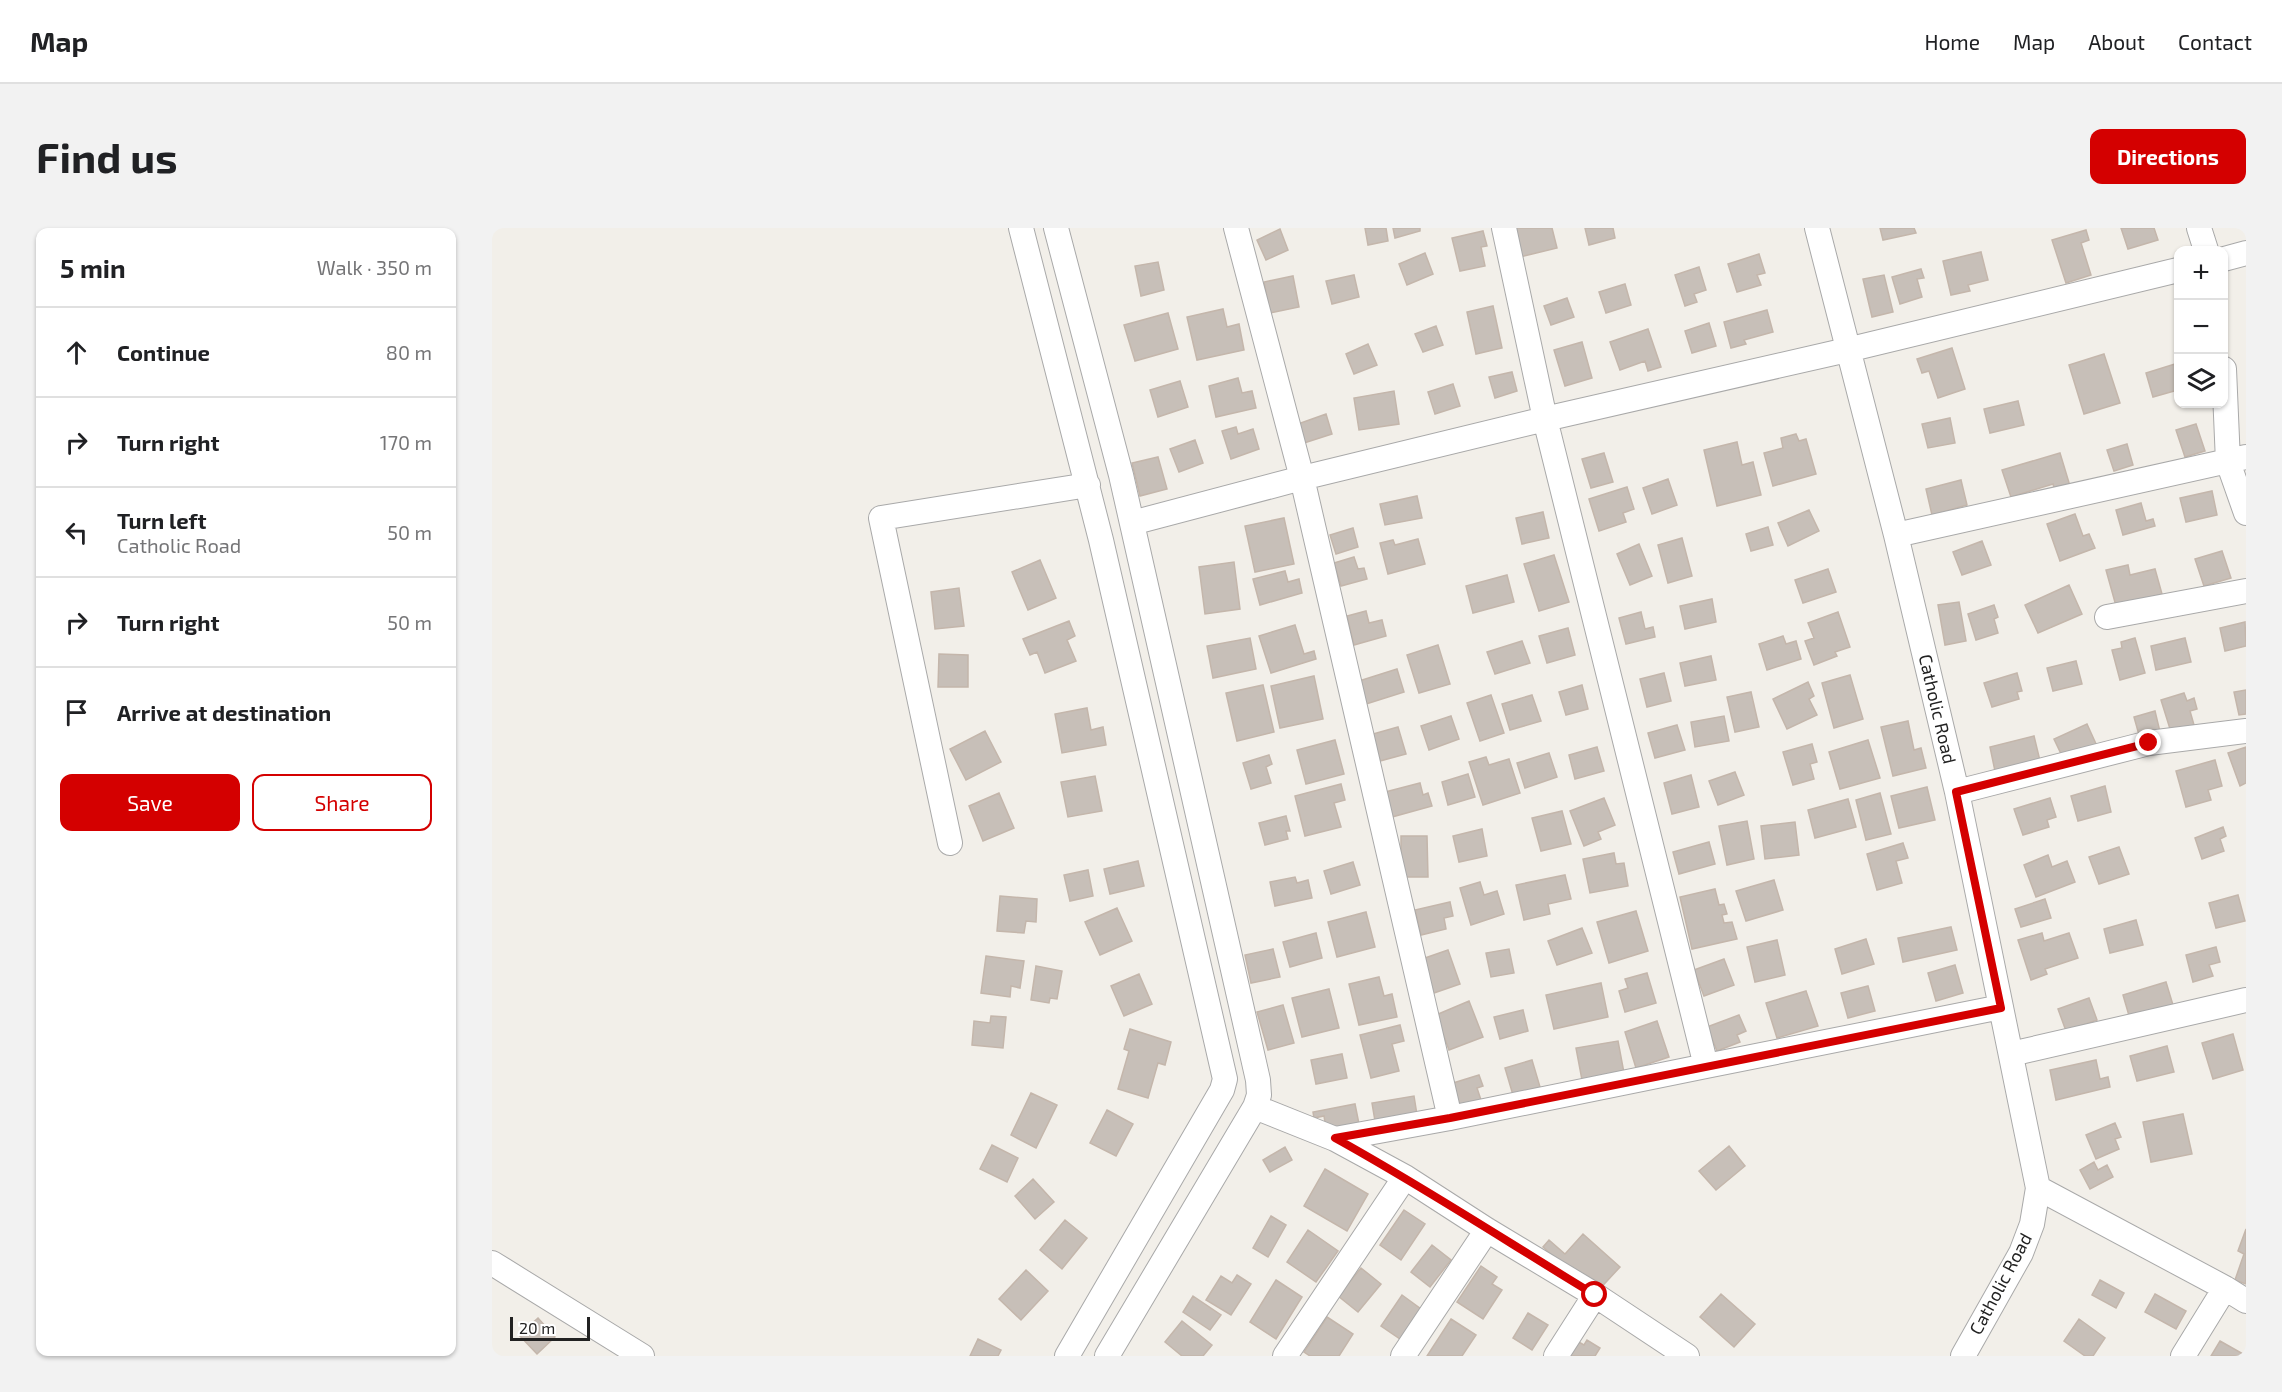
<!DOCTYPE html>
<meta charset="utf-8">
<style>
:root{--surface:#fff;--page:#f2f2f2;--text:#202124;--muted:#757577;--line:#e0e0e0;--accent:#d40000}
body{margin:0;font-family:"Exo 2",sans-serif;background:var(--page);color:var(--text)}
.controls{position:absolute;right:18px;top:18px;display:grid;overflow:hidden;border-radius:12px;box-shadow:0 2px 4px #0004}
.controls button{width:54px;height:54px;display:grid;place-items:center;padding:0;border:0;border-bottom:2px solid var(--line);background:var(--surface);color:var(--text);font:30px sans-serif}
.scale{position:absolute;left:18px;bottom:15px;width:80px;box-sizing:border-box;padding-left:6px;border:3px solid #222;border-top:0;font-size:16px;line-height:21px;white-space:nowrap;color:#222;-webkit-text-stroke:4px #fff;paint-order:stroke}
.stop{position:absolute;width:18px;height:18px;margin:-14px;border:4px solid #d40000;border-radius:50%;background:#fff}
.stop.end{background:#d40000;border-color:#fff;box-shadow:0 2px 6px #0008}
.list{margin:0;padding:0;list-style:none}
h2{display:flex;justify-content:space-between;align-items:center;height:78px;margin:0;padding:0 24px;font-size:26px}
h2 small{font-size:20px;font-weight:400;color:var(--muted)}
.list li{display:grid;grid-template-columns:39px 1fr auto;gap:18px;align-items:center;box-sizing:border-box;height:90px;padding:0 24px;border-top:2px solid var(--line)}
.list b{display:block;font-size:22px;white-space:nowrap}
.list p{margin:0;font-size:20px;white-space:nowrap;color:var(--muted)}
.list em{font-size:20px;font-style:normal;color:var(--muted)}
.actions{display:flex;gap:12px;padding:18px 24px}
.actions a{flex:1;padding:14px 0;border:2px solid var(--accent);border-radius:12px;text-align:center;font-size:21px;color:var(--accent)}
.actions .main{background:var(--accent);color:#fff}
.icon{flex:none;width:33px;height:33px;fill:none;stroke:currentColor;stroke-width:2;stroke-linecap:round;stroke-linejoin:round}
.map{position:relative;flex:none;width:1754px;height:1128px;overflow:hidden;border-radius:12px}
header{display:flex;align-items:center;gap:36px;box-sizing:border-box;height:84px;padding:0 30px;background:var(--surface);border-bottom:2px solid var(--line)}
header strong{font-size:28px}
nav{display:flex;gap:33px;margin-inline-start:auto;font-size:21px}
.intro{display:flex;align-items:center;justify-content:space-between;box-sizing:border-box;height:144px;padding:0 36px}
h1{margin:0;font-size:42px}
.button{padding:15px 27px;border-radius:12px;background:var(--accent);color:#fff;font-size:21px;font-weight:700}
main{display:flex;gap:36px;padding:0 36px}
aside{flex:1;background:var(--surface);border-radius:12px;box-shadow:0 2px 4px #0004}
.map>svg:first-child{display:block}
.building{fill:#c7bfb8;stroke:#c4b6ab;stroke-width:1.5}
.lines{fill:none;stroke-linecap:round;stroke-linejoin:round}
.minor-casing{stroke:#a9a9a9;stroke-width:26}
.minor{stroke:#fff;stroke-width:24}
.route{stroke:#d40000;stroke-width:8}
.labels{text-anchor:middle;stroke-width:4.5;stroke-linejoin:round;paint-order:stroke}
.street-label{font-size:18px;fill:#222;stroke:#fff}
</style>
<header>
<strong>Map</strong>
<nav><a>Home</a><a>Map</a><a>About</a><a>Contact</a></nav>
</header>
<div class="intro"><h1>Find us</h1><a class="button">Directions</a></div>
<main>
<aside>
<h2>5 min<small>Walk · 350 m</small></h2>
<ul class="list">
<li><svg class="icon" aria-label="ahead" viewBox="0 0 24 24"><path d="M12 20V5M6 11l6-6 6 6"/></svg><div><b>Continue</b></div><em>80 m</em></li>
<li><svg class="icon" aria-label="right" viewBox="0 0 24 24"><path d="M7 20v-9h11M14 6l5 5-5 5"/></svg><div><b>Turn right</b></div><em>170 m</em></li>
<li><svg class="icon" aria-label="left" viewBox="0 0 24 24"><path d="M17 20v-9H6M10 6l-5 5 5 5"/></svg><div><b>Turn left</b><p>Catholic Road</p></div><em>50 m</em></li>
<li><svg class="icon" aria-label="right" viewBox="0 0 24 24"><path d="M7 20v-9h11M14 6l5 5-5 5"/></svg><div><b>Turn right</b></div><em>50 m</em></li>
<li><svg class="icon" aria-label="arrive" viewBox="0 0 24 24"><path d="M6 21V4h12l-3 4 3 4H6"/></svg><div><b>Arrive at destination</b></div></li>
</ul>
<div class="actions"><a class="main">Save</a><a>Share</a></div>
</aside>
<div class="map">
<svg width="1754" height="1128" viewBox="0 0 1754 1128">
<rect width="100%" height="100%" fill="#f2efe9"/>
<path class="building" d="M873,0H894L896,13L876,17Z
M901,0H928V3L903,10Z
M1021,0H1060L1065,20L1028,29Z
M1093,0H1121L1123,10L1097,17Z
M1388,0H1422L1424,5L1391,12Z
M1629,0H1662L1666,12L1636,21Z
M788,1L796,22L774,32L765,12Z
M1594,2L1597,12L1589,15L1599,47L1574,55L1560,12Z
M991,3L995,18L989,19L993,38L968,43L960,10Z
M1489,24L1496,52L1476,57L1478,63L1459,67L1451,33Z
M933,25L941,46L915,57L907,36Z
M1267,26L1273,45L1265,47L1269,57L1245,64L1236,36Z
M666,34L672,62L649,68L643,38Z
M1207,39L1214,62L1202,66L1205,74L1193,78L1183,47Z
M1429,41L1432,50L1425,51L1430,69L1408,76L1400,49Z
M862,47L867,69L840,76L834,53Z
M1392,47L1401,84L1380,89L1371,51Z
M801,48L807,79L778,85L772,54Z
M1133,56L1139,77L1114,85L1107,64Z
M1075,70L1082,89L1059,97L1052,78Z
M1001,78L1010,120L984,126L975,84Z
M731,81L735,99L747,96L752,122L705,132L695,89Z
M1275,82L1281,104L1252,112L1254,116L1239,120L1232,94Z
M676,85L686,121L643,133L632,97Z
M1217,95L1224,118L1200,125L1193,103Z
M944,98L951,117L931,124L923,106Z
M1156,101L1169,139L1156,143L1153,133L1128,142L1118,114Z
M1090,114L1100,150L1073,158L1062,122Z
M876,116L885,137L862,146L854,126Z
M1460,120L1473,161L1446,170L1437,143L1430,145L1425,131Z
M1612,126L1628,175L1592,186L1577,137Z
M1686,135V162L1661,169L1654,145Z
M1020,144L1025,163L1003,170L997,149Z
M746,150L750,165L760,163L764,180L724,189L717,158Z
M688,153L696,179L666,189L658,162Z
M961,156L968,178L943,186L936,164Z
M902,163L907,196L867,202L862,170Z
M1526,173L1532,197L1498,205L1492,181Z
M834,186L840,206L812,215L806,196Z
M1458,190L1463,215L1436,220L1430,196Z
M1704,196L1713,223L1693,229L1684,202Z
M744,199L746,206L761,201L767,221L739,231L730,203Z
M1304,206L1307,213L1314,211L1324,246L1281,258L1272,225L1291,220L1289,210Z
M703,212L711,235L687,244L678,221Z
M1245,214L1250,237L1261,234L1269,267L1225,278L1212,222Z
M1635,216L1641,237L1622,243L1615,222Z
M1112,225L1121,254L1099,260L1090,231Z
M1568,225L1578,258L1563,263L1561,256L1519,269L1510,242Z
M666,229L675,261L648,268L640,235Z
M1176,251L1185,277L1160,286L1151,260Z
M1469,252L1475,277L1440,287L1434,261Z
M1135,259L1142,281L1131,285L1134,294L1107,303L1097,271Z
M1720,263L1725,287L1694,294L1688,270Z
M925,268L930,290L893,297L888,276Z
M1649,275L1654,293L1661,291L1663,298L1631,307L1624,282Z
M1317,282L1327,303L1296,318L1286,295Z
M1051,284L1057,310L1030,316L1024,290Z
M1583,286L1591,308L1597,306L1603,320L1568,333L1555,296Z
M792,290L802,336L763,344L753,298Z
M1276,299L1281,317L1259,323L1254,306Z
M861,300L866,319L844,326L838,307Z
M1190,310L1200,348L1176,355L1166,317Z
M926,311L933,336L896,346L888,315L901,312L903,317Z
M1490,313L1499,337L1470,347L1461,324Z
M1147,316L1160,348L1138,357L1125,326Z
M1730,323L1739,350L1712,358L1703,331Z
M1062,327L1077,374L1047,383L1032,336Z
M862,329L866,341L872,340L875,351L849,358L842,335Z
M548,332L564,370L536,382L520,344Z
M742,334L748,381L713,386L707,339Z
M1636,337L1638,347L1663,341L1670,366L1645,373L1626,385L1614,342Z
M1336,341L1344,364L1311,375L1303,352Z
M793,343L796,354L807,351L810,365L768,377L761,351Z
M1015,347L1022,374L981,385L974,358Z
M1577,357L1590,386L1546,405L1533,377Z
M467,360L472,398L443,401L439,364Z
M1220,371L1224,394L1193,401L1188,378Z
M1467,374L1474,413L1453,417L1446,377Z
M1502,377L1506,389L1502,391L1506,405L1484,412L1476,386Z
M874,383L877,395L890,392L894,408L862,417L855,388Z
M1149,384L1153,401L1161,399L1163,409L1134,416L1127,390Z
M1346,384L1358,419L1343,424L1345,428L1322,437L1313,413L1322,410L1316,395Z
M577,393L583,408L575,412L584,433L553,445L545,424L538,427L531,411Z
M1753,394L1754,418L1733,423L1728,400Z
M803,397L812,426L822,423L824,431L779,445L767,408Z
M1076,400L1083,427L1055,435L1047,408Z
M1291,408L1294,416L1304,413L1309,431L1275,442L1267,416Z
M758,410L764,441L721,450L715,418Z
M1643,410L1653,445L1628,452L1620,422L1630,420L1629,414Z
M1693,410L1699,434L1664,442L1659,418Z
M1030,413L1038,435L1003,446L995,424Z
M946,417L958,456L927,465L915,427Z
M447,426L476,427V459H446Z
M1219,428L1224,452L1193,458L1188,435Z
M1584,433L1590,456L1561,463L1555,440Z
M905,441L912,464L874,476L867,453Z
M1172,445L1179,473L1155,479L1148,451Z
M1525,445L1530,463L1525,464L1527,471L1500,479L1492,455Z
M1358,447L1371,491L1342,500L1330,455Z
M822,448L831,491L788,500L779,458Z
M1316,454L1322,468L1317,471L1325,487L1295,501L1281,471Z
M771,457L782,504L745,513L734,465Z
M1090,457L1096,481L1074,487L1067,464Z
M1754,462V486L1747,487L1742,464Z
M1259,464L1267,499L1243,504L1235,469Z
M1692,465L1695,473L1702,470L1705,481L1698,483L1702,497L1679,504L1669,472Z
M999,467L1012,505L988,513L975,475Z
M1040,467L1049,493L1018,502L1010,476Z
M595,480L599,502L611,499L614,517L570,525L563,486Z
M1663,483L1669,508L1649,514L1642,489Z
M959,488L967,511L937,522L929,498Z
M1232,488L1237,513L1203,519L1199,494Z
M1416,493L1422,522L1429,520L1434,540L1401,548L1389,499Z
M1595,496L1605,518L1572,532L1562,511Z
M1185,497L1193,522L1163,530L1156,505Z
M906,499L914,526L888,533L881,506Z
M493,503L509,534L474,552L458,521Z
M1542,508L1549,537L1504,548L1498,519Z
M843,512L852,546L814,556L805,522Z
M1376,512L1388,550L1348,561L1337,524Z
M1320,516L1325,534L1318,536L1322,551L1301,557L1291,524Z
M1105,519L1112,543L1083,551L1077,527Z
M1754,519V555L1748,558L1736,525Z
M1057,525L1065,549L1033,560L1025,535Z
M777,527L780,536L774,539L779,555L759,561L751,535Z
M994,529L997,537L1017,531L1028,565L991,577L977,534Z
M1723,532L1730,558L1716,562L1719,572L1694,579L1684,543Z
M1243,544L1252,567L1226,577L1217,553Z
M976,546L983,569L956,577L950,554Z
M1199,547L1207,579L1180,586L1172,555Z
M603,548L610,583L576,589L569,554Z
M928,555L931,567L936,565L940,578L900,589L893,564Z
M849,556L853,572L842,575L849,599L813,608L803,568Z
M1613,558L1619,584L1586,593L1579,568Z
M1435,559L1443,592L1407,600L1399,568Z
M507,565L522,600L491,613L477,578Z
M1388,565L1399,606L1374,612L1364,572Z
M1112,570L1123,597L1106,604L1109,611L1092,618L1078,583Z
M1558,570L1564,589L1555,592L1557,599L1531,607L1522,581Z
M1356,571L1364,599L1323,610L1316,582Z
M1070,583L1079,616L1049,623L1040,590Z
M794,588L798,603H794L796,611L773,617L767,595Z
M1255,593L1262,631L1235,637L1227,598Z
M1303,594L1307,627L1273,631L1269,598Z
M1731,599L1734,608L1728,611L1732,623L1710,631L1703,610Z
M990,601L995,628L967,634L961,608Z
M909,608H935L936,649H909Z
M1217,614L1223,636L1187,646L1181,624Z
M1411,615L1416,630L1404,633L1410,655L1385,662L1375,626Z
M1627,619L1637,646L1607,656L1597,629Z
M1122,625L1124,636L1132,635L1136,658L1098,665L1091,631Z
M1556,627L1560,639L1575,633L1583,654L1544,669L1532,637Z
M646,633L652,658L618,666L612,641Z
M861,634L868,657L839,666L832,643Z
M596,642L601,668L578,673L572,647Z
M1073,647L1079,671L1056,676L1058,686L1032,692L1024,657Z
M803,649L805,655L816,652L820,670L783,678L778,654Z
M1282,652L1291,682L1254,693L1244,663Z
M988,654L992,667L1005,663L1012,686L979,697L968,660Z
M1223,661L1227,677L1232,676L1235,686L1230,687L1232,695L1240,694L1245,711L1200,721L1188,669Z
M1746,667L1753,693L1724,700L1717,675Z
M508,668L545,671L544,694L534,693L532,705L505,703Z
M1553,671L1559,690L1529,699L1523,681Z
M958,674L961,688L952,690L954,701L929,707L923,682Z
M625,680L640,713L608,727L593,694Z
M1144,683L1156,723L1117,735L1105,694Z
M874,684L883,719L845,729L836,694Z
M1644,692L1651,717L1618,725L1612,701Z
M1459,699L1465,722L1411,734L1406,710Z
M1090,700L1100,725L1065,737L1056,713Z
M824,705L830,730L798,739L791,714Z
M1550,705L1552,713L1577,705L1586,730L1553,741L1555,746L1539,752L1526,712Z
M1374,711L1382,736L1350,746L1343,721Z
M1285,712L1293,747L1263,754L1255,719Z
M1724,719L1728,734L1717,737L1721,748L1701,754L1694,727Z
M781,721L788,749L759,755L753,727Z
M1017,721L1022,745L999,749L994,725Z
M956,722L968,756L942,765L930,731Z
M494,728L532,733L528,760L519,758L518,769L489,765Z
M1232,731L1242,757L1212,768L1202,742Z
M1463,737L1471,765L1444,773L1436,745Z
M544,738L570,743L565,771L558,770L557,775L539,772Z
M1155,745L1164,775L1133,784L1127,763L1136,760L1133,751Z
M647,746L660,776L632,788L619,758Z
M887,749L892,768L900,766L905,789L867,797L857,756Z
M1674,754L1681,777L1638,791L1631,767Z
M1109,755L1116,789L1062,801L1054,767Z
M1376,758L1383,783L1356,790L1349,765Z
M837,761L847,800L810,809L800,770Z
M1314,763L1326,798L1285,810L1274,775Z
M1597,770L1605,792L1574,803L1566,781Z
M977,773L991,809L957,822L944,787Z
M791,777L802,815L776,822L765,784Z
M1031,782L1036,803L1008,811L1002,789Z
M1247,787L1254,803L1245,807L1248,814L1225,823L1215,799Z
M499,788L514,789L511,820L480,817L482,793L498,795Z
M1165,793L1177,829L1144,840L1133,804Z
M908,797L912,813L900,816L907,843L879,850L868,807Z
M638,801L679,814L673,837L666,835L656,870L626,861L637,823L632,821Z
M1741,806L1751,842L1721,851L1710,815Z
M1126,813L1132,845L1090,852L1084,820Z
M1675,818L1682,844L1645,853L1638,828Z
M850,826L855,850L824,856L819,832Z
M1040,832L1048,859L1021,867L1013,840Z
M1604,832L1608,851L1616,849L1618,859L1564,872L1558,842Z
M987,847L991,858L985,860L990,875L969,882L961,855Z
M539,865L565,877L544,920L519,907Z
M922,868L926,893L884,899L880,875Z
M863,876L868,901L835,907L832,888L822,890L821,884Z
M615,882L641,896L624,928L598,915Z
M1691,886L1700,926L1659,934L1651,894Z
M1623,895L1629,909L1623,911L1627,921L1604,931L1594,907Z
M500,917L526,930L515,954L488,941Z
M1237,918L1253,938L1224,962L1207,943Z
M793,919L800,932L778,944L771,932Z
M1602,934L1606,942L1615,937L1621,949L1598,961L1588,942Z
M833,941L876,966L855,1003L812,978Z
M541,951L562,974L543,991L523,968Z
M912,982L933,996L909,1032L888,1017Z
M779,988L794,997L776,1029L761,1020Z
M573,992L595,1010L570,1041L548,1022Z
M1754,1001V1056L1743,1052L1752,1026L1746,1023Z
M816,1002L846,1023L824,1054L795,1034Z
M1091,1006L1128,1039L1103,1066L1051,1019L1057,1012L1073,1026Z
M940,1017L959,1032L938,1059L919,1044Z
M989,1038L1005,1049L1000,1056L1010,1062L991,1091L965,1074Z
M869,1040L889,1056L866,1084L846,1068Z
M534,1042L556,1063L529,1092L507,1071Z
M745,1047L759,1056L739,1087L714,1072L729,1048L740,1055Z
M784,1052L810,1069L784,1111L758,1094Z
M1608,1052L1632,1065L1624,1080L1600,1067Z
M1229,1066L1263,1096L1242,1119L1208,1089Z
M1663,1066L1694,1083L1684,1101L1653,1084Z
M910,1067L929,1081L908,1111L889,1098Z
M701,1068L729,1087L718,1102L691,1084Z
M1036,1085L1056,1097L1040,1122L1021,1110Z
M835,1089L861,1106L847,1128H818L812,1124Z
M46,1090L63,1109L45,1126L27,1107Z
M959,1091L984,1107L970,1128H935Z
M1587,1091L1613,1110L1601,1128H1593L1572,1113Z
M690,1093L720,1117L711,1128H690L673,1114Z
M486,1111L509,1122L506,1128H478Z
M1083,1112L1092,1117L1095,1112L1108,1120L1103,1128H1074Z
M1728,1113L1753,1127L1752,1128H1719Z"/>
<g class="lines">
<g class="minor-casing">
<path id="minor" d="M529,0L609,312L733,851L730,862L575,1128
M564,0L629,247L766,852L767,867L763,879L615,1128
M744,0L810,250L958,890
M1012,0L1053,191L1214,838L1509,779
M1325,0L1404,307L1465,564L1546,960L1540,996L1529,1025L1471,1128
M1707,0L1714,22
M1732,31L1754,25
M1732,141L1736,234L1754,285
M640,295L810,250L1053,191L1355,122L1686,42
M1404,307L1754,229
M1615,389L1754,363
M1465,564L1657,515L1754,503
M458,615L389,290L596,257
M1519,826L1754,772
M763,879L843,911L958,890L1214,838
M843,911L913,949L995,1002L1103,1067L1195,1128
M1546,960L1733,1060L1754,1073
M0,1035L150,1128
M793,1128L913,949
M911,1128L995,1002
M1064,1128L1103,1067
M1691,1128L1733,1060"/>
</g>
<use href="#minor" class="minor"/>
</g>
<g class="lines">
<path class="route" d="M1103,1067C1017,1015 932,959 843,910L958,890L1509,780L1464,564L1657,515"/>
</g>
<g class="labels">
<g class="street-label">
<text transform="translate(1445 481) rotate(77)" y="6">Catholic Road</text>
<text transform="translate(1509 1056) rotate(-62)" y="6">Catholic Road</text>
</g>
</g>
</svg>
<div class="controls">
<button>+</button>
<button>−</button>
<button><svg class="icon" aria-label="layers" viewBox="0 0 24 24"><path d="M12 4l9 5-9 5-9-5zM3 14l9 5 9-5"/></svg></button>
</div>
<div class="scale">20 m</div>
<div class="stop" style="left:1103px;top:1067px"></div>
<div class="stop end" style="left:1657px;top:515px"></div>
</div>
</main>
